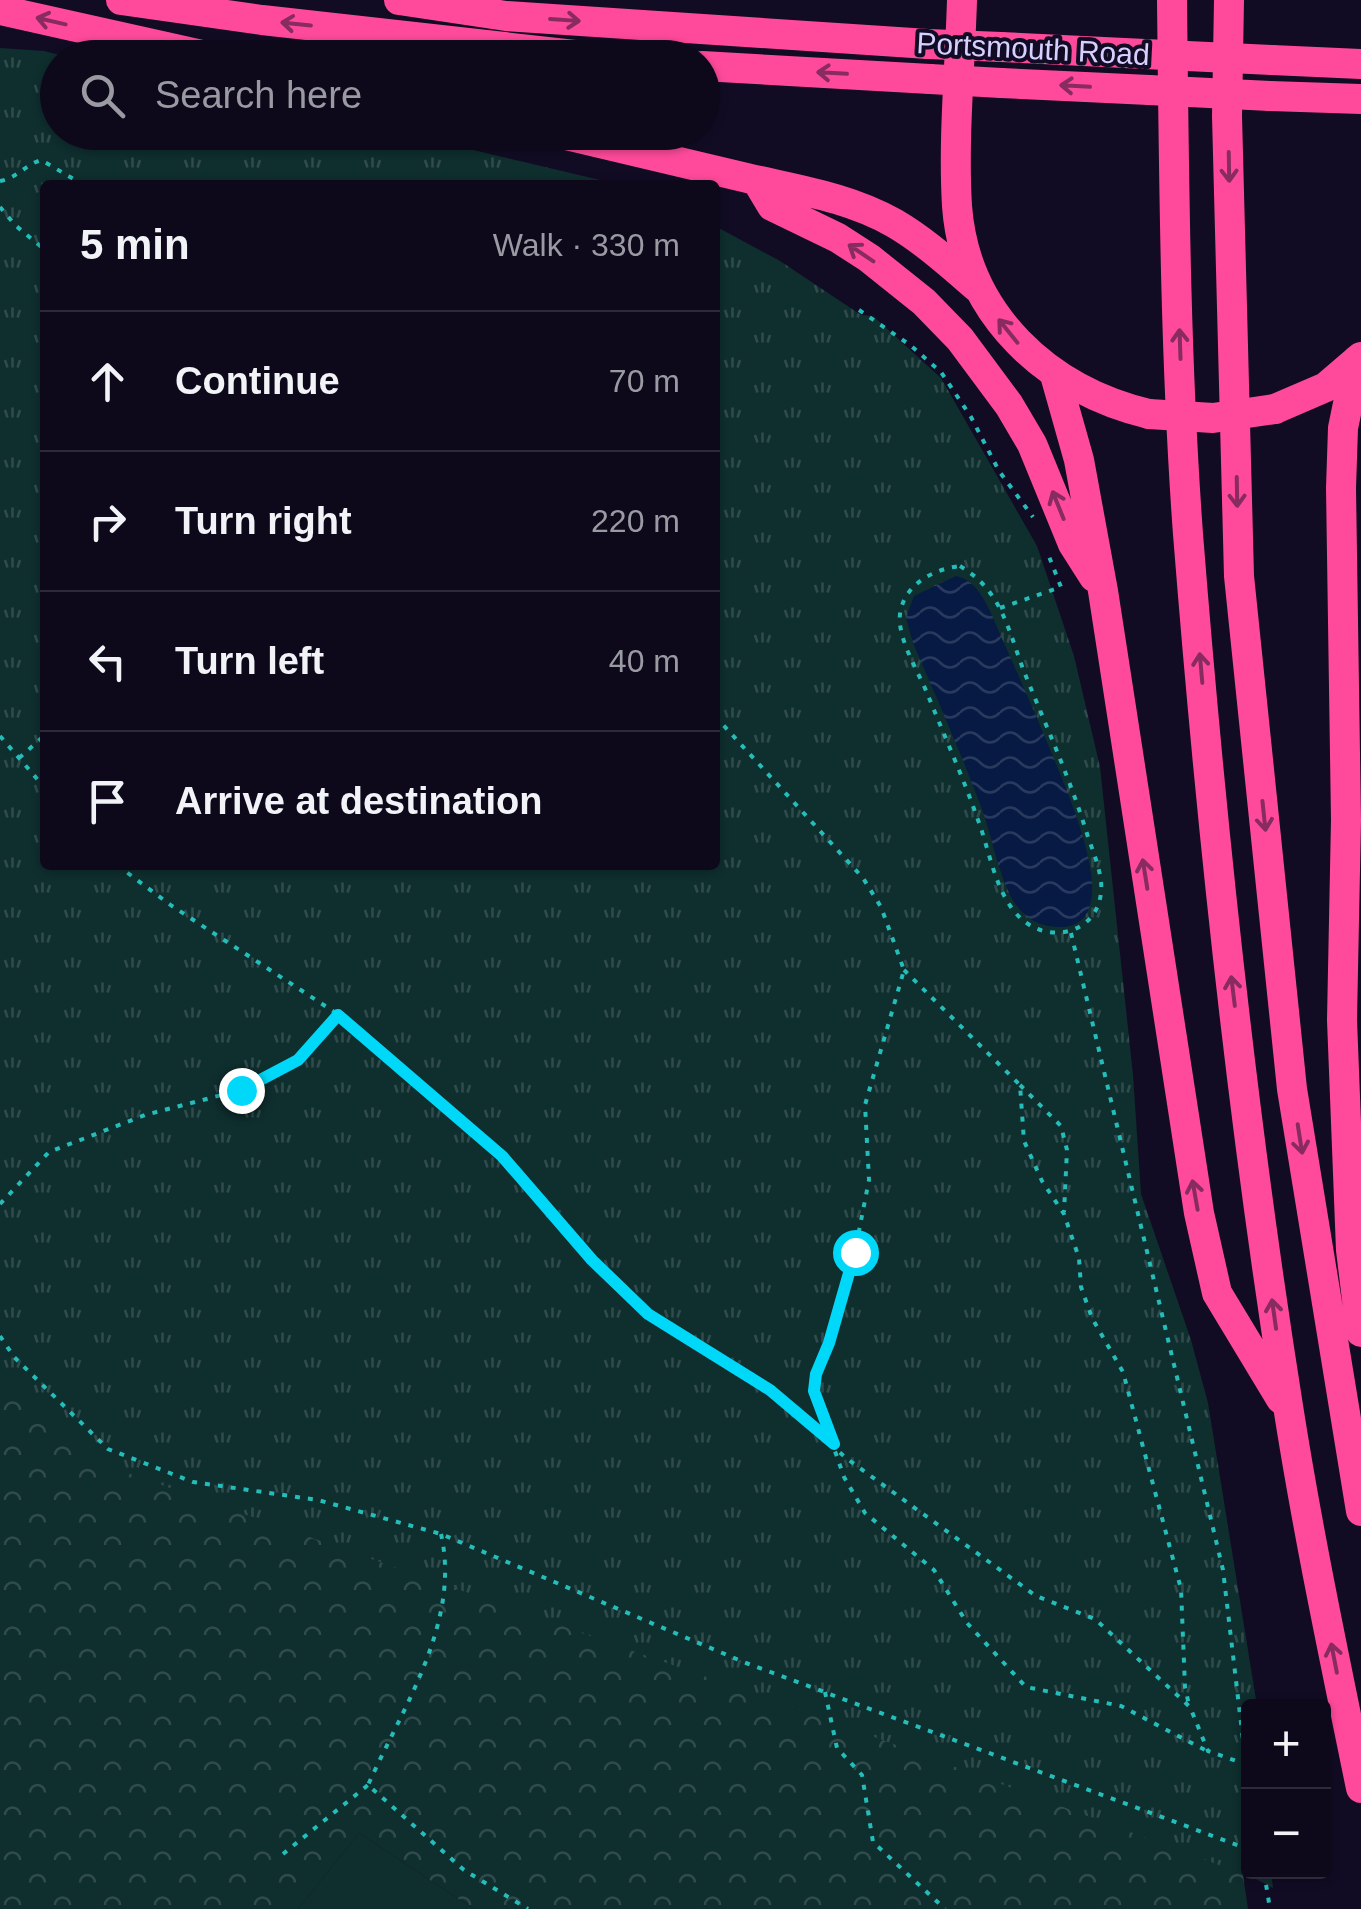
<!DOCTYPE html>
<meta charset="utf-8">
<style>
:root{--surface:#0d091b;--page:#161224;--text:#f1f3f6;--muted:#9a9aa3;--line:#2d2a3a}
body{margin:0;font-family:Arial,sans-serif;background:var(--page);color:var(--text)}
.controls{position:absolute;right:30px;bottom:30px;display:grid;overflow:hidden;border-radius:10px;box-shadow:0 2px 8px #0004}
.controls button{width:90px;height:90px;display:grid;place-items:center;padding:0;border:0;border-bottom:2px solid var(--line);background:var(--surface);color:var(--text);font:50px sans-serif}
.stop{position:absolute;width:30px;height:30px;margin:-22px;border:8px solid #00d8fa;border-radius:50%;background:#fff}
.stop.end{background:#00d8fa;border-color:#fff;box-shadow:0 2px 10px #0008}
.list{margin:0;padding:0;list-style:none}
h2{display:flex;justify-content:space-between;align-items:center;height:130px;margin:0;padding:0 40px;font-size:42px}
h2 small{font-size:32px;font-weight:400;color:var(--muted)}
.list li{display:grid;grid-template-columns:65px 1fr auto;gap:30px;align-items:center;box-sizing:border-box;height:140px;padding:0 40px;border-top:2px solid var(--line)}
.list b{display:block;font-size:38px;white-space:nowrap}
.list em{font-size:32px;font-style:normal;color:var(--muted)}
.icon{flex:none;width:55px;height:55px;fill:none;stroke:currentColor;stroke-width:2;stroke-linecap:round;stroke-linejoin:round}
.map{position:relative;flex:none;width:1361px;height:1909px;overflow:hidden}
.search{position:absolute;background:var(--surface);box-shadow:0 2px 8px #0004;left:40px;top:40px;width:680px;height:110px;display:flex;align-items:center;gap:25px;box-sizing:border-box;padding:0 35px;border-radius:55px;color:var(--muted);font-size:38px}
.panel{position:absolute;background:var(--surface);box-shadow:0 2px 8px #0004;left:40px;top:180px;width:680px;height:690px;border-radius:10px}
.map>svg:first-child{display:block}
.grass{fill:#0f2e2e}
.forest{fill:url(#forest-crowns)}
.park{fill:url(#park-tufts)}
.water{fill:url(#water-waves)}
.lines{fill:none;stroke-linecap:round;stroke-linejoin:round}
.path{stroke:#25bdb9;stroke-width:4;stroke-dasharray:5 8;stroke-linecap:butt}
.highway{stroke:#ff4a9b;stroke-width:30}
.highway-bridge{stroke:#ff4a9b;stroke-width:30}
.oneway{stroke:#882b60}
.route{stroke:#00d8fa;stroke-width:12}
.labels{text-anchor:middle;stroke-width:8;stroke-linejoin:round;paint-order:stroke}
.street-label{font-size:30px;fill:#d6cfff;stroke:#110c24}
</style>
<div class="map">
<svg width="1361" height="1909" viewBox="0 0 1361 1909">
<defs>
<pattern id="forest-crowns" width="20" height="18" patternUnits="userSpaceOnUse" patternTransform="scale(2.5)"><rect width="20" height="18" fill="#0f2e2e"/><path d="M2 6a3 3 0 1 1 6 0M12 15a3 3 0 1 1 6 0" fill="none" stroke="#314b4d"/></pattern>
<pattern id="park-tufts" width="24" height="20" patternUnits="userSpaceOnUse" patternTransform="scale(2.5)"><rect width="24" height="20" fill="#0f2e2e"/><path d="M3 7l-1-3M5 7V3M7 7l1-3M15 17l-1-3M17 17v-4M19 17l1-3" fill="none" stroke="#314b4d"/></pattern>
<pattern id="water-waves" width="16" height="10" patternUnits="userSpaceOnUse" patternTransform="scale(2.5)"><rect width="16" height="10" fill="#061a43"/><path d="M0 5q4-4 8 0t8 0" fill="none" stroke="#2a3a5f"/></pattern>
</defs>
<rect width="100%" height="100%" fill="#110c24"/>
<path class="grass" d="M359,1833L474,1909H298Z"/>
<path class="forest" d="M0,101L58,132L45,185V865H715L1212,1661L1248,1909H474L359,1833L298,1909H0Z"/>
<path class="park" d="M0,48L44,51L67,57L58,58V132L402,133L621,185H45V865H715V226L780,261L861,315L873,316L941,378L1037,546L1074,656L1100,767L1133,1075L1141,1194L1191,1340L1208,1403L1257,1706H1248V1872H1271L1273,1888L1254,1878L826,1719L102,1464L0,1368Z"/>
<path class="water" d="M956,576C964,578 969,581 975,587C987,601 993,618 1000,634C1022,683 1043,731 1063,781C1074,810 1123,924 1062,927C1048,928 1030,922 1021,911C1001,890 993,840 983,812C962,755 937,699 913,643L906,618L914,596Z"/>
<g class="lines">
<path class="path" d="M0,181C17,178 25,165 41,160L84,185
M0,207L15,225L45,250
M859,310L910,345L941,372L971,417L999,471L1033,517
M960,566C973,574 984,583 993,597C1008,619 1015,649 1025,674C1047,728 1071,781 1088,837C1093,851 1099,866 1101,881C1106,934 1044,950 1014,911C994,886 989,849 978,820C963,777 944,735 927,693C918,671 897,638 900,614C904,584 934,569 960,566Z
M1000,608L1061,587L1048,554
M715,716L863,878L881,907L904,970L865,1105L869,1180L855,1251L829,1343L816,1374L814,1391L844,1477L865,1513L934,1570L967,1623L1026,1687L1121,1706L1205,1750
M0,736L45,788
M19,758L45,735
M117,865L172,906L339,1015L502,1156L592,1260L649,1313L770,1390L846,1458L1036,1596L1095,1619L1190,1707L1208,1751L1245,1764
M1071,933L1223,1570L1248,1783
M904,970L1020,1085L1024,1141L1042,1181L1064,1214L1079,1258L1081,1287L1092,1318L1123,1372L1181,1589L1185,1687L1189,1705
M1020,1085L1061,1126L1067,1150L1064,1212
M0,1204L49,1152L145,1115L241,1090L298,1060L339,1015
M0,1336L14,1357L108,1449L193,1482L318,1500L441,1534L746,1663L1248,1849
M441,1534C461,1622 403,1707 368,1785L464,1870L528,1909
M825,1692L837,1748L862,1775L873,1842L945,1909
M283,1854L368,1785
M1264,1872L1270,1909"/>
<path class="highway" d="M121,0L262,20L602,58
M399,0L506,16L928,44
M962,0C960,68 953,138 957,206C965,315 1048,390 1149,414
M1172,0C1174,177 1175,357 1188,534C1211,825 1242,1117 1288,1406C1308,1534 1335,1661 1361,1788
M1229,0L1227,116L1239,576L1292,1089L1361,1511
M0,10L215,58
M1001,47L1145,54
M1272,60L1361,64
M702,66L930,79
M1001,83L1149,90
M1270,96L1361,99
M553,132C618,147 682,163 747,178C798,190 848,197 894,223C925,241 952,266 979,289
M757,181L772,206L838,238L869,258L924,302L960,339L1009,405L1032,444L1073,544L1094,577
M1357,360L1343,428L1341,488L1346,820L1342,1020L1351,1250L1361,1332
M1055,375L1079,460L1103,591L1199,1213L1217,1293L1281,1399
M1275,409L1326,387L1361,357"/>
<path class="highway-bridge" d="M928,44L1001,47
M1145,54L1272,60
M930,79L1001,83
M1149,90L1270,96
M1149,414L1213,418L1275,409"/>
</g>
<defs><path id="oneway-shaft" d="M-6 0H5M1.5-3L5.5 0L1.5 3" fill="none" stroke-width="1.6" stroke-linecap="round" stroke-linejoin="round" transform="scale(2.5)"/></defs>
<g class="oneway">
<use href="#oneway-shaft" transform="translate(565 20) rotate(4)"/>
<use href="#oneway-shaft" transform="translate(51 21) rotate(-167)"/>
<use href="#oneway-shaft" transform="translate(296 24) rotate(-174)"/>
<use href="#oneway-shaft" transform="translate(832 73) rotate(-177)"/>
<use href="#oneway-shaft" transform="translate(1075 86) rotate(-177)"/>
<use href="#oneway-shaft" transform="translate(1229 167) rotate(89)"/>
<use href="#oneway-shaft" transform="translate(861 253) rotate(-146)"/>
<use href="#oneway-shaft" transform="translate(1008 331) rotate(-129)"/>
<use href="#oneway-shaft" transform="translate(1180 344) rotate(-92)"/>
<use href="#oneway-shaft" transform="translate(1237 492) rotate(89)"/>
<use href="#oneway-shaft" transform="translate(1058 505) rotate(-112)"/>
<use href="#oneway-shaft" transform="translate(1201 668) rotate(-95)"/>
<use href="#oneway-shaft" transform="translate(1264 816) rotate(84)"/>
<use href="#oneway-shaft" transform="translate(1145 874) rotate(-99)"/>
<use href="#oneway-shaft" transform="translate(1233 991) rotate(-97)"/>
<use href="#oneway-shaft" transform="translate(1300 1139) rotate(81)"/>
<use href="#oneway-shaft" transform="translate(1195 1195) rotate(-100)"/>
<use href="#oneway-shaft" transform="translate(1274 1314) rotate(-98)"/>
<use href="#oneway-shaft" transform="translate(1334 1658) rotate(-101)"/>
</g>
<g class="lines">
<path class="route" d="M241,1090L298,1060L338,1015L502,1156L592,1260L648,1314L770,1390L834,1444L814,1391L816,1374L829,1343L855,1252"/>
</g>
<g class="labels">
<g class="street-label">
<text transform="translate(1033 49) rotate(3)" y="10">Portsmouth Road</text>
</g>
</g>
</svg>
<div class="controls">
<button>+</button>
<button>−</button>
</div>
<div class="stop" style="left:855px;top:1252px"></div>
<div class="stop end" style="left:241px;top:1090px"></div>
<div class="search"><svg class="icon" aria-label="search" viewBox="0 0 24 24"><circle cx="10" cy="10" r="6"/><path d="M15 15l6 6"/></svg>Search here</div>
<section class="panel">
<h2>5 min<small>Walk · 330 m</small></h2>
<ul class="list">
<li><svg class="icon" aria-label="ahead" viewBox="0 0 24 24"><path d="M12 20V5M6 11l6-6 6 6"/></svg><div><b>Continue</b></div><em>70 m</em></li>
<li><svg class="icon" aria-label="right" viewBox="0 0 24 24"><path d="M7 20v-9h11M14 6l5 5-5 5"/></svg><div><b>Turn right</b></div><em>220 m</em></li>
<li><svg class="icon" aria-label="left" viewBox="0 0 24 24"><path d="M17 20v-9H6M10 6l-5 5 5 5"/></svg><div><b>Turn left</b></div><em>40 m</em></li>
<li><svg class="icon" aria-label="arrive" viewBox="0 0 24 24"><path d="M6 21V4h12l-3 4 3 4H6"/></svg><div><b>Arrive at destination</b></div></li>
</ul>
</section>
</div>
